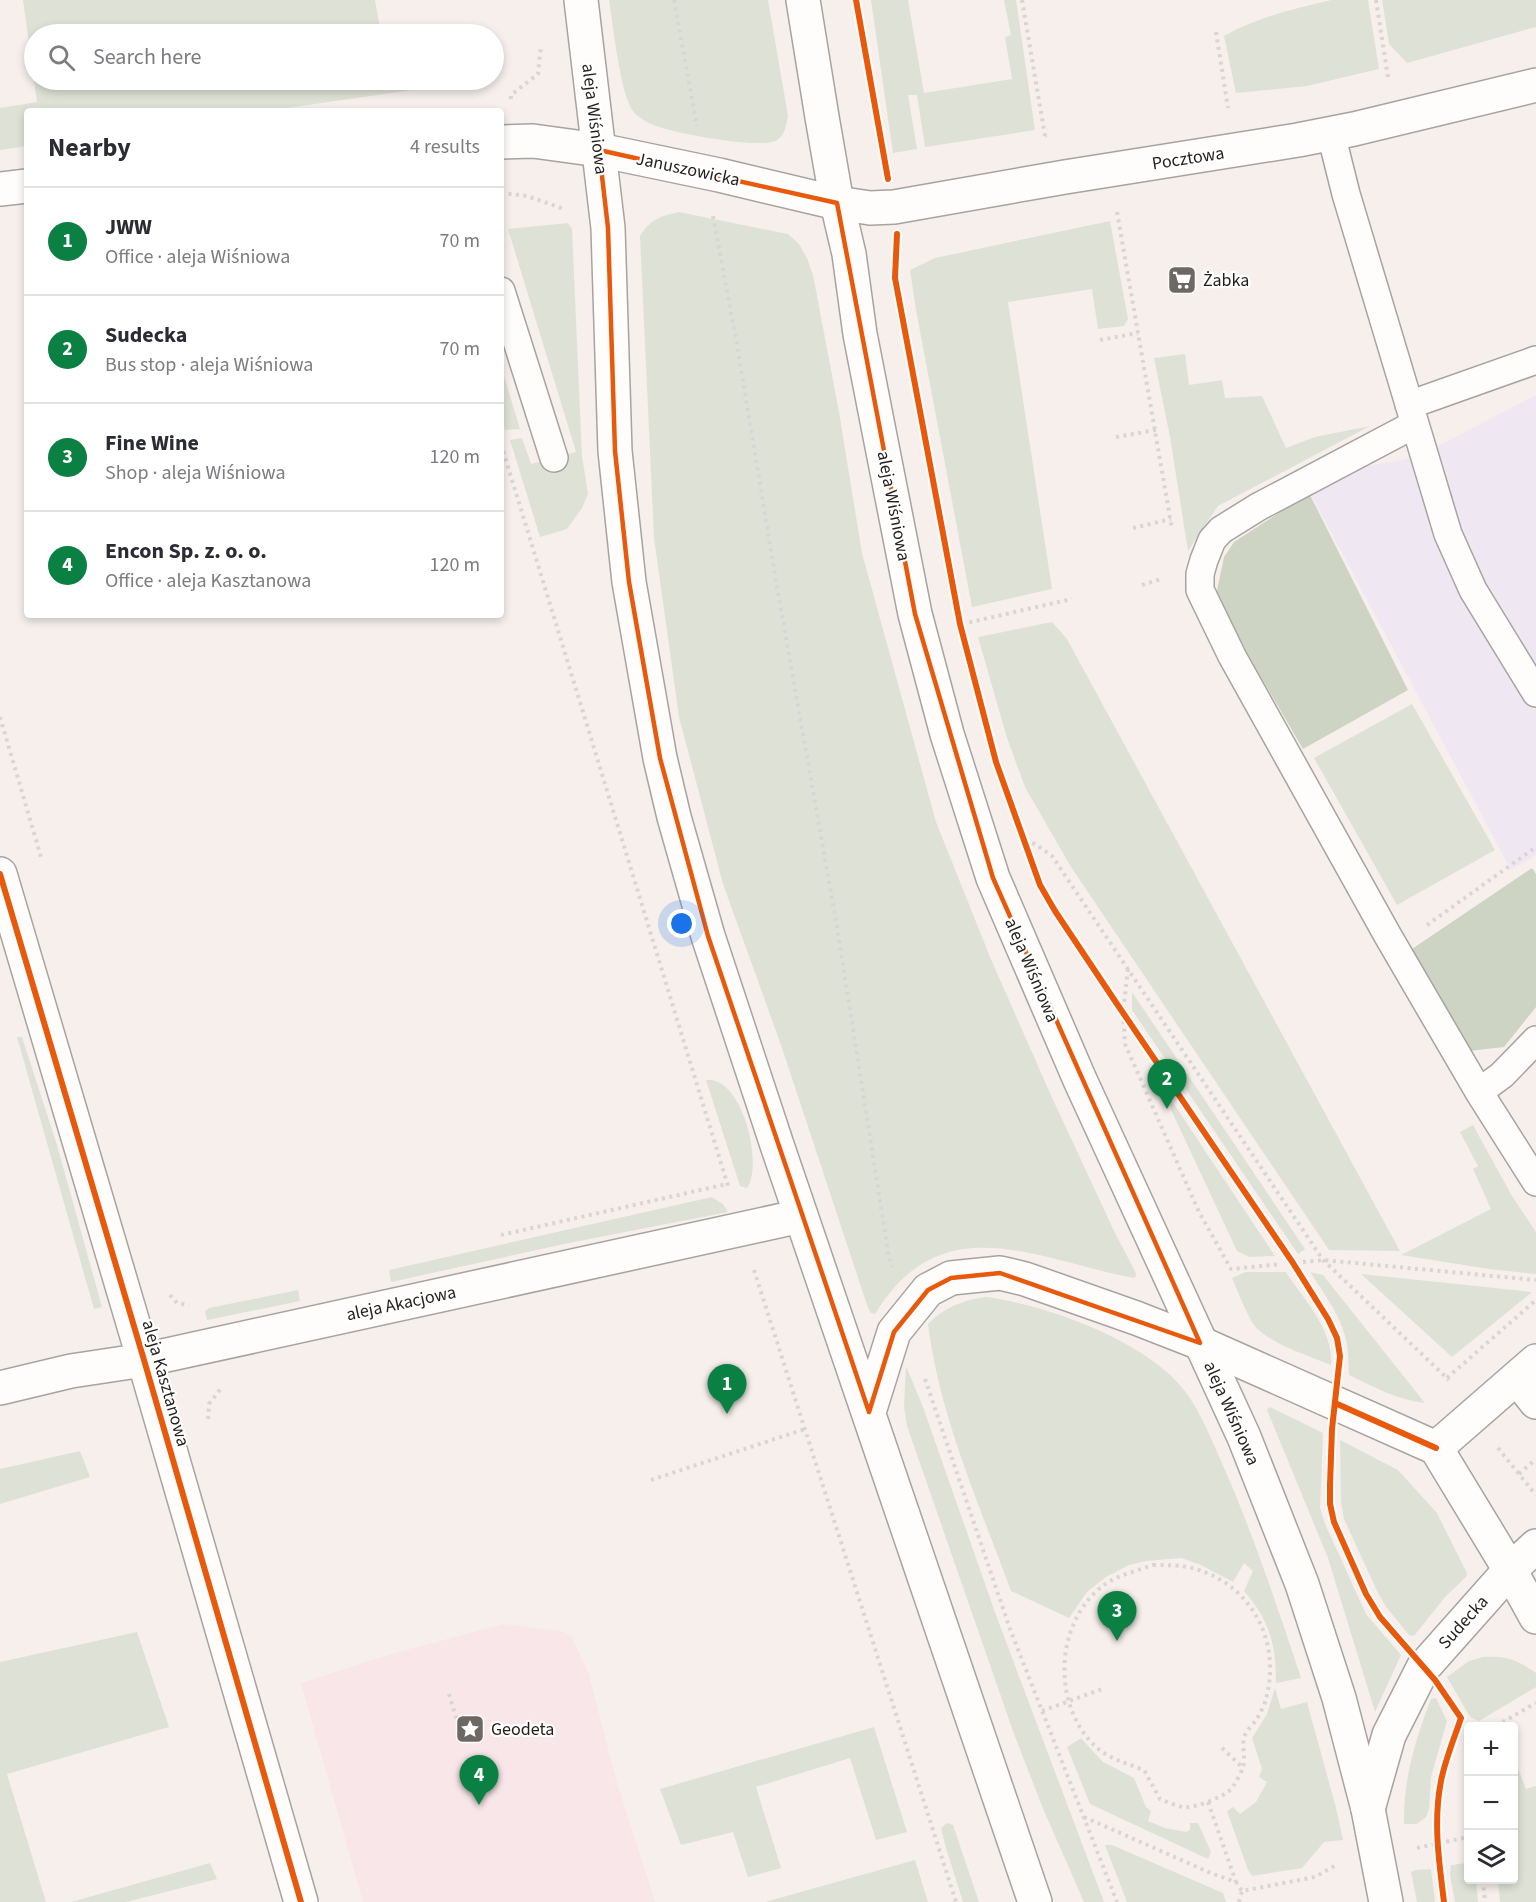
<!DOCTYPE html>
<meta charset="utf-8">
<style>
:root{--surface:#fff;--page:#f7f7f7;--text:#2b2b33;--muted:#7c7c81;--line:#e1e1e2;--accent:#0b8043}
body{margin:0;font-family:"Source Sans 3",sans-serif;background:var(--page);color:var(--text)}
.controls{position:absolute;right:18px;bottom:18px;display:grid;overflow:hidden;border-radius:6px;box-shadow:0 3px 9px #0003}
.controls button{width:54px;height:54px;display:grid;place-items:center;padding:0;border:0;border-bottom:2px solid var(--line);background:var(--surface);color:var(--text);font:30px sans-serif}
.you{position:absolute;left:682px;top:924px;width:21px;height:21px;margin:-15px;border:4px solid #fff;border-radius:50%;background:#1a73e8;box-shadow:0 0 0 9px #1a73e833}
.badge{display:grid;place-items:center;width:39px;height:39px;border-radius:50%;background:var(--accent);color:#fff;font-size:20px;font-weight:700}
.pin{position:absolute;translate:-50% -50px;filter:drop-shadow(0 2px 3px #0008)}
.pin::after{content:'';position:absolute;top:32px;width:21px;height:18px;background:inherit;clip-path:polygon(0 0,100% 0,50% 100%)}
.list{margin:0;padding:0;list-style:none}
h2{display:flex;justify-content:space-between;align-items:center;height:78px;margin:0;padding:0 24px;font-size:26px}
h2 small{font-size:20px;font-weight:400;color:var(--muted)}
.list li{display:grid;grid-template-columns:39px 1fr auto;gap:18px;align-items:center;box-sizing:border-box;height:108px;padding:0 24px;border-top:2px solid var(--line)}
.list b{display:block;font-size:22px;white-space:nowrap}
.list p{margin:0;font-size:20px;white-space:nowrap;color:var(--muted)}
.list em{font-size:20px;font-style:normal;color:var(--muted)}
.icon{flex:none;width:33px;height:33px;fill:none;stroke:currentColor;stroke-width:2;stroke-linecap:round;stroke-linejoin:round}
.map{position:relative;flex:none;width:1536px;height:1902px;overflow:hidden}
.search{position:absolute;background:var(--surface);box-shadow:0 3px 9px #0003;left:24px;top:24px;width:480px;height:66px;display:flex;align-items:center;gap:15px;box-sizing:border-box;padding:0 21px;border-radius:33px;color:var(--muted);font-size:22px}
.panel{position:absolute;background:var(--surface);box-shadow:0 3px 9px #0003;left:24px;top:108px;width:480px;height:510px;border-radius:6px}
.map>svg:first-child{display:block}
.commercial{fill:#f8e6e9}
.industrial{fill:#efe8f3}
.green{fill:#dee2d6}
.forest{fill:#ced4c4}
.lines{fill:none;stroke-linecap:round;stroke-linejoin:round}
.service-casing{stroke:#a8a3a0;stroke-width:30}
.minor-casing{stroke:#a8a3a0;stroke-width:36}
.tertiary-casing{stroke:#a8a3a0;stroke-width:36}
.primary-casing{stroke:#a8a3a0;stroke-width:36}
.path{stroke:#d8d6d5;stroke-width:4;stroke-dasharray:3 4.5;stroke-linecap:butt}
.service{stroke:#fefdfc;stroke-width:27}
.minor{stroke:#fefdfc;stroke-width:33}
.tertiary{stroke:#fefdfc;stroke-width:33}
.primary{stroke:#fefdfc;stroke-width:33}
.cycleway-casing{stroke:#fff;stroke-width:10}
.cycleway{stroke:#e8590c;stroke-width:6}
.marked{fill:none;stroke:#e8590c;stroke-width:4.5;stroke-linejoin:round}
.labels{text-anchor:middle;stroke-width:4.5;stroke-linejoin:round;paint-order:stroke}
.street-label{font-size:18px;fill:#241f1d;stroke:#fff}
.poi-label{font-size:18px;fill:#241f1d;stroke:#fff;text-anchor:start}
</style>
<div class="map">
<svg width="1536" height="1902" viewBox="0 0 1536 1902">
<rect width="100%" height="100%" fill="#f6efeb"/>
<path class="commercial" d="M504,1624L564,1632L571,1636L588,1672L617,1783L655,1902H363L301,1683L395,1653Z"/>
<path class="industrial" d="M1536,395V855L1511,870L1310,493L1358,468L1417,457Z"/>
<path class="green" d="M23,0H375L381,34H34V80H481L266,111H27V146L0,150V108L37,102Z
M609,0H768L788,116C786,125 785,135 777,140C762,150 674,133 656,126C648,123 638,118 633,111C620,94 613,24 609,0Z
M871,0H908L924,93L1012,79L1005,37L1011,35L1004,0H1016L1035,130L925,147L917,95H908L917,149L893,153Z
M1331,0H1368L1379,69L1307,86L1236,93L1224,36C1257,17 1294,9 1331,0Z
M1382,0H1536V27L1407,63L1389,44Z
M679,212L788,234L799,244L807,258L813,275L839,412L862,553L936,822L990,957L1049,1091L1114,1231L1136,1273V1276L1134,1278C1036,1260 942,1204 875,1314L871,1313L868,1308L781,1045L723,884L679,717L654,538L640,236C651,219 660,216 679,212Z
M1110,221L1128,319L1124,326L1098,329L1092,289L1008,302L1052,589L972,607L916,310L910,270L935,258Z
M568,223L572,229L582,456L588,494L582,508L567,529L540,537L510,440L522,438L531,464L576,452L508,229Z
M1185,354L1189,385L1222,380L1225,398L1262,396L1286,448L1315,437L1370,426L1218,506L1188,551L1170,437L1154,358Z
M501,366L520,429L505,430L501,416Z
M1052,622L1067,639L1400,1251L1329,1250L1071,867L1025,787L1007,738L978,637Z
M1412,704L1495,850L1397,905L1314,758Z
M1132,992L1305,1249L1298,1254L1132,1010Z
M17,1037H22L57,1145L102,1307L94,1309Z
M706,1080C742,1076 764,1163 747,1188L740,1186Z
M1166,1092L1275,1256L1249,1257L1237,1251L1172,1112Z
M1473,1125L1512,1196L1536,1232V1274L1489,1269L1401,1255L1491,1209L1473,1169L1478,1166L1460,1132Z
M712,1197L723,1204L728,1212L569,1243L391,1282L389,1270Z
M1246,1272H1286C1304,1300 1334,1330 1331,1365C1309,1356 1264,1342 1252,1322C1244,1308 1238,1292 1232,1278Z
M1310,1272L1323,1275L1425,1403C1397,1400 1374,1387 1349,1375C1348,1362 1349,1349 1345,1336C1339,1313 1323,1292 1310,1272Z
M1361,1274L1532,1292L1452,1357Z
M298,1290L300,1301L207,1320L205,1311L209,1308Z
M986,1297C1047,1305 1146,1341 1184,1390C1201,1412 1211,1439 1222,1463C1253,1533 1277,1606 1301,1678L1276,1683C1276,1645 1270,1621 1244,1591L1253,1571L1244,1563L1233,1582L1201,1565L1181,1558L1146,1561L1129,1565L1106,1577L1087,1592L1069,1618L1011,1591C979,1503 940,1418 928,1324C944,1307 964,1300 986,1297Z
M906,1366L923,1407L996,1615L1104,1902H1084L1044,1811L1014,1734L907,1426L904,1406Z
M1270,1407L1323,1433L1320,1508L1325,1524L1366,1614L1401,1655L1375,1712L1328,1558L1267,1410Z
M1340,1440L1398,1470L1437,1513L1467,1573V1576L1445,1597L1414,1636L1409,1635L1387,1608L1378,1593L1344,1519L1341,1502Z
M80,1451L90,1477L0,1504V1469Z
M137,1632L169,1727L7,1774L46,1902H0V1662Z
M1483,1657C1506,1656 1516,1659 1536,1673V1687L1479,1721L1470,1717L1447,1677L1469,1661Z
M1275,1688L1281,1709L1307,1702L1336,1808L1343,1840L1324,1842L1302,1868L1252,1876L1248,1870L1227,1811L1233,1807L1240,1814L1256,1802L1267,1782L1259,1777L1262,1769L1252,1738L1267,1714Z
M1436,1698L1447,1721L1431,1777L1429,1809L1426,1817L1417,1824H1404C1403,1781 1415,1740 1431,1699Z
M874,1727L907,1832L876,1840L850,1758L756,1787L781,1868L748,1877L733,1832L681,1845L660,1789Z
M1081,1738L1103,1762L1134,1778L1146,1807L1151,1811L1148,1821L1165,1828L1186,1832L1190,1830V1823H1198L1211,1852L1208,1859L1090,1804L1067,1747Z
M1514,1758L1526,1789L1536,1786V1902H1500L1498,1880H1514Z
M947,1823L953,1825L979,1902H963L946,1848L941,1828Z
M1105,1845H1112L1223,1893L1226,1902H1127Z
M915,1860L928,1902H765Z
M210,1863L217,1879L126,1902H71Z
M1467,1863L1468,1880H1476L1478,1902H1455L1450,1875L1451,1865Z
M1431,1869L1435,1902H1417L1411,1872L1415,1870Z"/>
<path class="forest" d="M1309,493L1408,690L1303,749L1258,672L1216,595L1224,557L1234,542Z
M1532,868L1536,874V1007L1504,1047L1469,1051L1439,1002L1412,949Z"/>
<g class="lines">
<g class="service-casing">
<path id="service" d="M1331,134L1346,194L1415,424L1258,507L1221,530L1212,540L1204,560L1200,574V590L1232,656L1388,936L1479,1092L1536,1182
M501,291L554,458
M1409,405L1536,360
M1415,424L1448,534L1473,590L1536,693
M1479,1092L1502,1075L1536,1040"/>
</g>
<g class="minor-casing">
<path id="minor" d="M501,142L533,141L599,150L719,175L837,203L870,208L894,207L1065,177L1298,140L1354,129L1536,85
M0,189L27,186
M0,874L144,1360L301,1902
M0,1388L71,1371L144,1360L801,1216
M1436,1448L1510,1570L1536,1617"/>
</g>
<g class="tertiary-casing">
<path id="tertiary" d="M1200,1343L1436,1448L1536,1361
M1517,1378L1536,1402
M1368,1809L1389,1735L1423,1668L1510,1570L1536,1546"/>
</g>
<g class="primary-casing">
<path id="primary" d="M581,0L608,228L615,451L629,582L660,758L674,817L708,936L777,1145L1035,1902
M803,0L822,117L837,203L849,254L860,334L877,421L915,614L947,734L993,878L1080,1080L1244,1437L1302,1584L1339,1698L1368,1809L1386,1902
M869,1412L894,1332L928,1290L951,1278L1000,1273L1025,1279L1136,1318L1200,1343"/>
</g>
<path class="path" d="M674,0L697,126
M1022,0L1045,136L1044,137
M1376,0L1388,77
M1216,32L1228,108
M511,99V95L538,74L541,45
M501,193L527,196L564,209
M1117,212L1172,529
M713,216L736,339L777,587L836,921L889,1258L892,1267
M1100,340L1138,333
M1116,437L1156,430
M501,444L728,1186
M1133,528L1171,519
M1142,585L1161,579
M962,624L1072,599
M0,717L41,857
M1025,841L1035,844L1052,856L1323,1260L1449,1380
M1427,925L1536,847
M1128,969L1123,1013L1125,1044L1199,1212L1231,1269L1281,1264
M501,1235L727,1184
M1303,1262L1323,1260L1536,1280
M754,1270L956,1902
M170,1295L177,1303L189,1305
M1447,1378L1536,1300
M925,1379L1010,1629L1117,1902
M208,1419L209,1404L222,1387
M1498,1448L1536,1495
M1519,1474L1536,1459
M651,1480L805,1429
M1153,1565C1169,1565 1184,1565 1199,1570C1254,1588 1281,1644 1266,1699C1264,1706 1260,1714 1256,1720C1253,1725 1247,1730 1245,1735C1241,1744 1246,1757 1243,1767C1241,1773 1234,1787 1229,1791C1220,1798 1194,1809 1182,1807C1175,1805 1167,1802 1160,1799L1144,1770C1125,1763 1106,1758 1092,1743C1050,1699 1056,1614 1110,1581C1123,1574 1139,1570 1153,1565Z
M449,1694L462,1737
M1042,1711L1102,1689
M1496,1726L1536,1703
M1222,1748L1242,1767
M1208,1802L1236,1882
M1084,1817L1213,1874L1236,1882L1242,1891
M1417,1848L1468,1837
M1483,1880L1485,1902
M1239,1902L1242,1891L1315,1877L1336,1865"/>
<use href="#service" class="service"/>
<use href="#minor" class="minor"/>
<use href="#tertiary" class="tertiary"/>
<use href="#primary" class="primary"/>
<g class="cycleway-casing">
<path id="cycleway" d="M856,0L888,179
M897,234L895,278L960,624L996,762L1040,885L1055,911L1115,1001L1293,1263L1328,1319L1337,1338L1340,1356L1332,1429L1330,1485V1504L1334,1522L1366,1594L1380,1617L1435,1680L1461,1718C1454,1739 1445,1760 1441,1781C1433,1821 1439,1862 1444,1902
M0,874L144,1360L301,1902
M1335,1403L1436,1448"/>
</g>
<use href="#cycleway" class="cycleway"/>
</g>
<path class="marked" d="M599,150L837,203L915,614L993,878L1200,1343L1000,1273L951,1278L928,1290L894,1332L869,1412L708,936L660,758L629,582L615,451L608,228Z"/>
<defs>
<g id="supermarket-square" transform="scale(1.5)"><rect x="-9" y="-9" width="18" height="18" rx="4" fill="#6e6865" stroke="#fff"/><path d="M-6-5.5h2.5l.6 2H6L4.5 2H-2.5L-4.4-4H-6ZM-1.5 3.2a1.3 1.3 0 1 0 .1 0ZM3 3.2a1.3 1.3 0 1 0 .1 0Z" fill="#fff"/></g>
<g id="sight-square" transform="scale(1.5)"><rect x="-9" y="-9" width="18" height="18" rx="4" fill="#6e6865" stroke="#fff"/><path d="M0-6L1.8-2.2L6-1.7L2.9 1.2L3.7 5.4L0 3.3L-3.7 5.4L-2.9 1.2L-6-1.7L-1.8-2.2Z" fill="#fff"/></g>
</defs>
<g fill-rule="evenodd">
<use href="#supermarket-square" x="1182" y="280"/>
<use href="#sight-square" x="470" y="1729"/>
</g>
<g class="labels">
<g class="street-label">
<text transform="translate(595 119) rotate(83)" y="6">aleja Wiśniowa</text>
<text transform="translate(1188 158) rotate(-9)" y="6">Pocztowa</text>
<text transform="translate(688 169) rotate(12)" y="6">Januszowicka</text>
<text transform="translate(894 506) rotate(79)" y="6">aleja Wiśniowa</text>
<text transform="translate(1032 970) rotate(67)" y="6">aleja Wiśniowa</text>
<text transform="translate(401 1303) rotate(-12)" y="6">aleja Akacjowa</text>
<text transform="translate(166 1383) rotate(74)" y="6">aleja Kasztanowa</text>
<text transform="translate(1232 1413) rotate(66)" y="6">aleja Wiśniowa</text>
<text transform="translate(1463 1622) rotate(-48)" y="6">Sudecka</text>
</g>
<g class="poi-label">
<text x="1203" y="286">Żabka</text>
<text x="491" y="1735">Geodeta</text>
</g>
</g>
</svg>
<div class="controls">
<button>+</button>
<button>−</button>
<button><svg class="icon" aria-label="layers" viewBox="0 0 24 24"><path d="M12 4l9 5-9 5-9-5zM3 14l9 5 9-5"/></svg></button>
</div>
<div class="you"></div>
<div class="pin badge" style="left:727px;top:1414px">1</div>
<div class="pin badge" style="left:1167px;top:1109px">2</div>
<div class="pin badge" style="left:1117px;top:1641px">3</div>
<div class="pin badge" style="left:479px;top:1805px">4</div>
<div class="search"><svg class="icon" aria-label="search" viewBox="0 0 24 24"><circle cx="10" cy="10" r="6"/><path d="M15 15l6 6"/></svg>Search here</div>
<section class="panel">
<h2>Nearby<small>4 results</small></h2>
<ul class="list">
<li><span class="badge">1</span><div><b>JWW</b><p>Office · aleja Wiśniowa</p></div><em>70 m</em></li>
<li><span class="badge">2</span><div><b>Sudecka</b><p>Bus stop · aleja Wiśniowa</p></div><em>70 m</em></li>
<li><span class="badge">3</span><div><b>Fine Wine</b><p>Shop · aleja Wiśniowa</p></div><em>120 m</em></li>
<li><span class="badge">4</span><div><b>Encon Sp. z. o. o.</b><p>Office · aleja Kasztanowa</p></div><em>120 m</em></li>
</ul>
</section>
</div>
